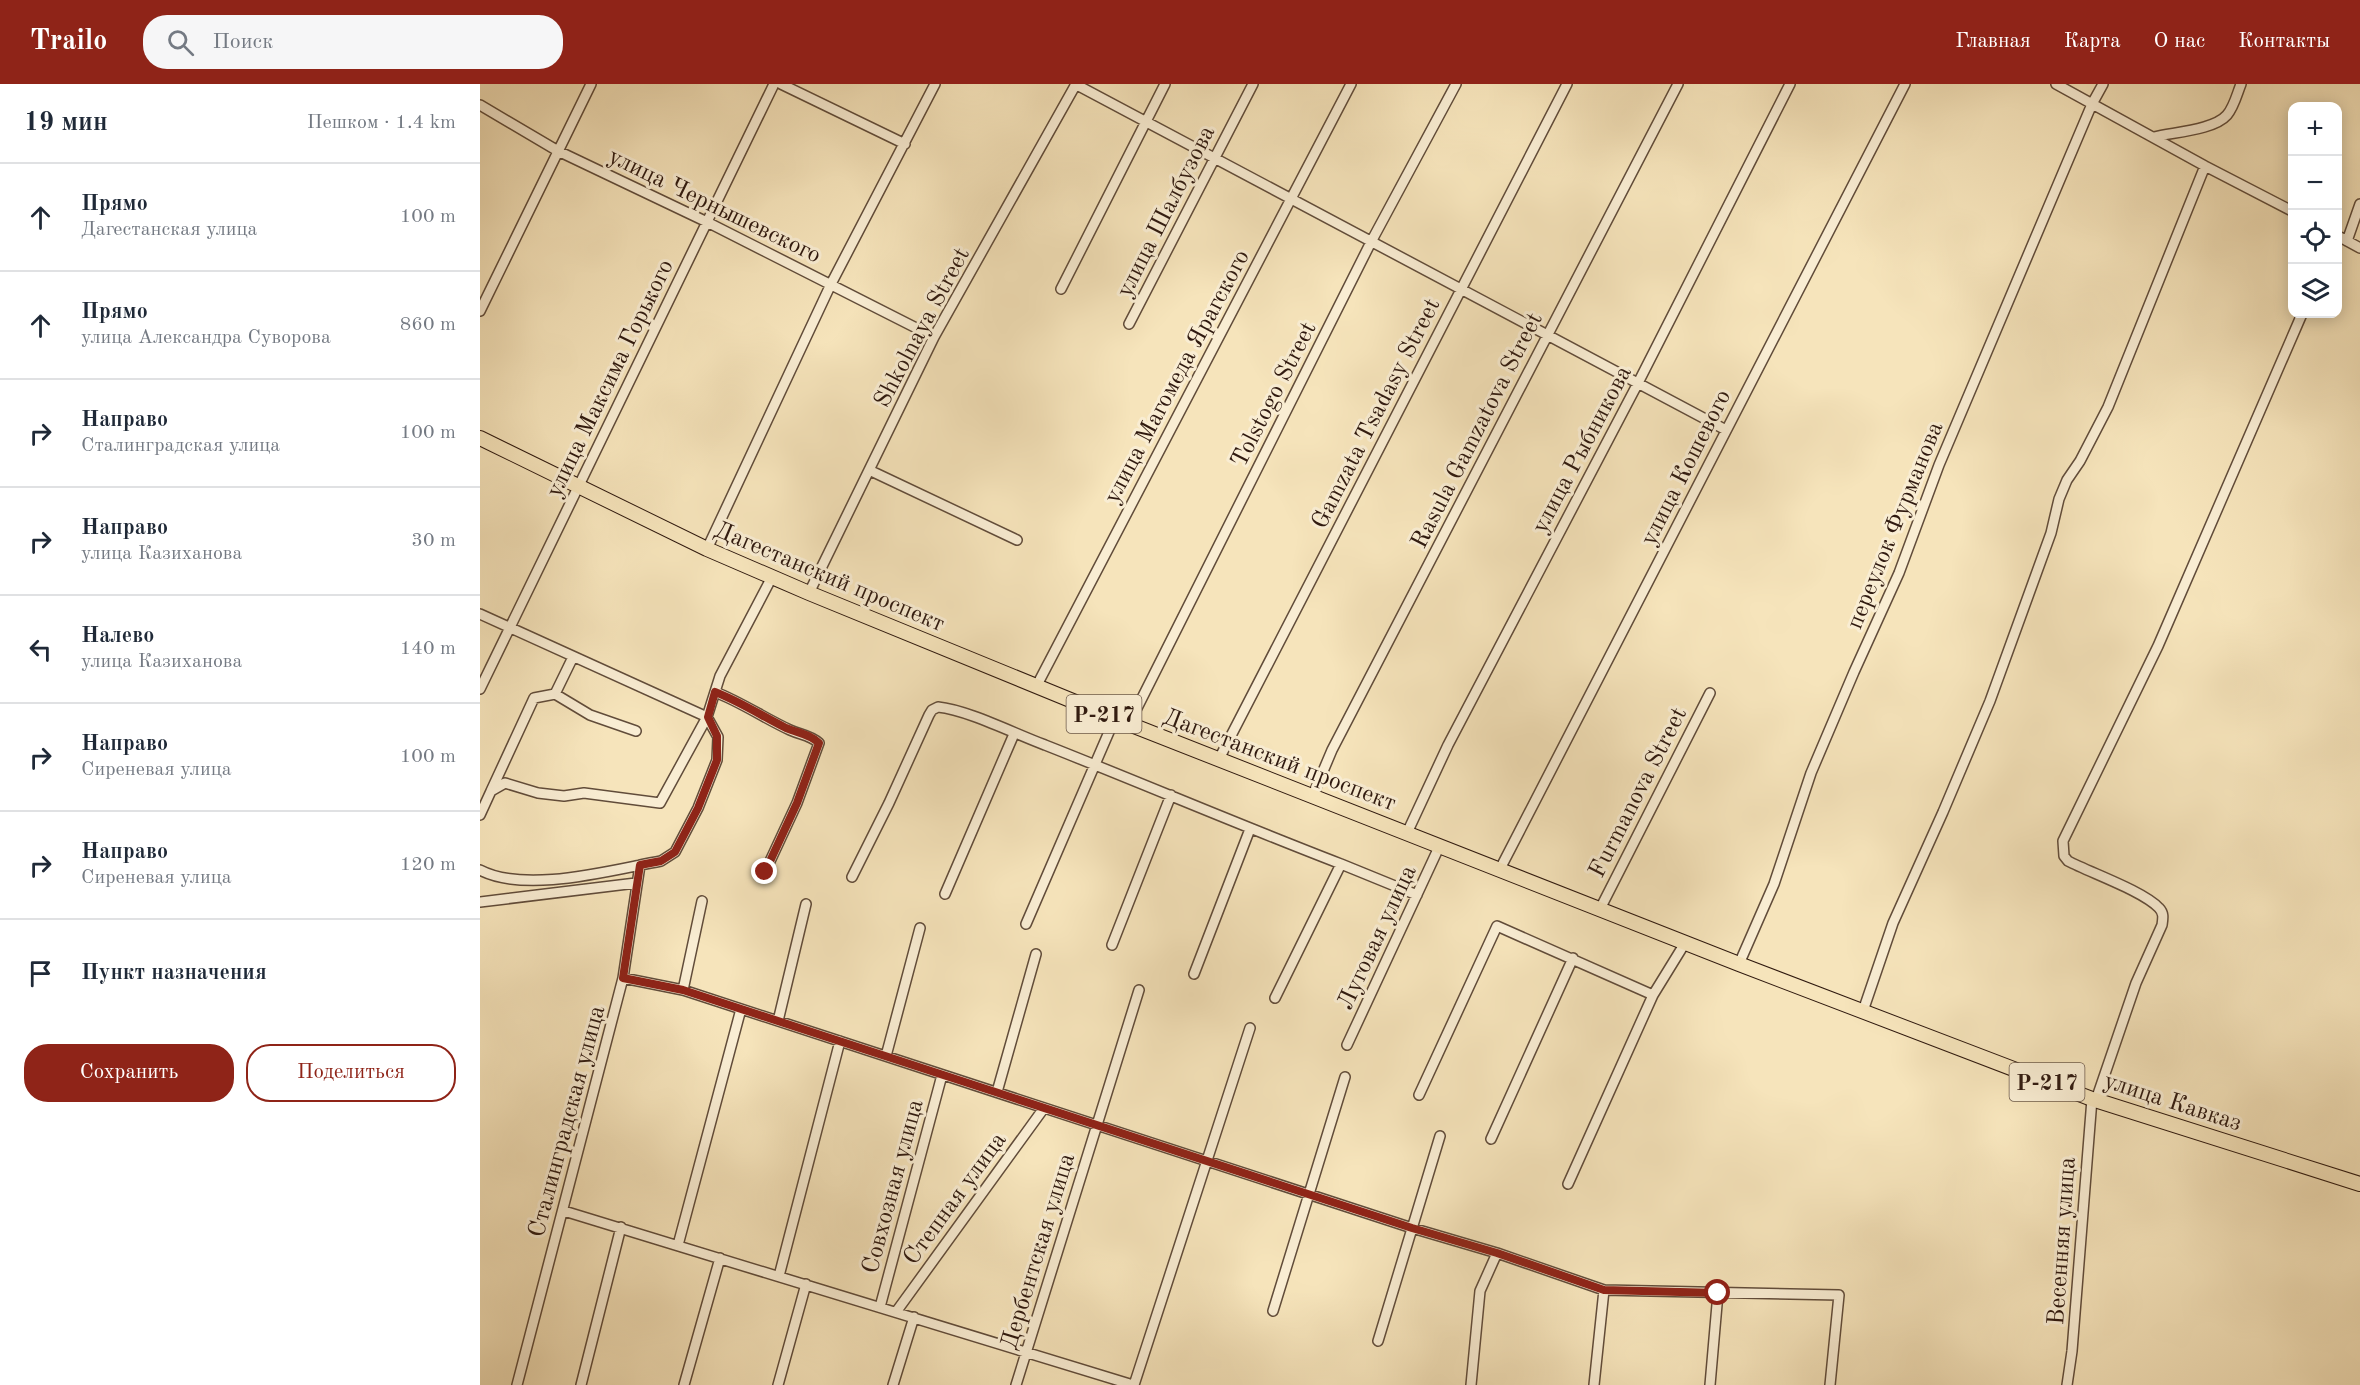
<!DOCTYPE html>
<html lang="ru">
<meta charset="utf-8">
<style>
:root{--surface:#fff;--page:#f6f6f7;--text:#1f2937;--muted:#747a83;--line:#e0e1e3;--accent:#8f2418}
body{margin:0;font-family:"Old Standard TT",serif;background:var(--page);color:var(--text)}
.controls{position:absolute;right:18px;top:18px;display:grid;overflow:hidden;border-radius:12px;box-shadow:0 3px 15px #0003}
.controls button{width:54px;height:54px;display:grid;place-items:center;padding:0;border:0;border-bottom:2px solid var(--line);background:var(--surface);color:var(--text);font:30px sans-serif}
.stop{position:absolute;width:18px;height:18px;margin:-14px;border:4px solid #8f2418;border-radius:50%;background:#fff}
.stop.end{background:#8f2418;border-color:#fff;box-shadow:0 2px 6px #0008}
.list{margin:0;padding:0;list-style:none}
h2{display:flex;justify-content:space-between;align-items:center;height:78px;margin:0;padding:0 24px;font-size:26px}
h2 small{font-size:20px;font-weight:400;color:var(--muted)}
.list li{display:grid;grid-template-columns:39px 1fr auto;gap:18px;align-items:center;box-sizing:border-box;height:108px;padding:0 24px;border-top:2px solid var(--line)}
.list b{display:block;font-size:22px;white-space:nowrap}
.list p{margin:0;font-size:20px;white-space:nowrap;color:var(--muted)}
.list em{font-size:20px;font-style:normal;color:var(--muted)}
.actions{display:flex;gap:12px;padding:18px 24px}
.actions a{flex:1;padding:14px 0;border:2px solid var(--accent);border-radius:24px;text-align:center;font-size:21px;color:var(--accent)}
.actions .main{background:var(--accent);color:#fff}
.icon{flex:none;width:33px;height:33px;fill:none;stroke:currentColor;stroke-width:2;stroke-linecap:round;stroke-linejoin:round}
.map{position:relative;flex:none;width:1880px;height:1301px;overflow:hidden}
header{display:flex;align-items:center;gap:36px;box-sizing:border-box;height:84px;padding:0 30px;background:var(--accent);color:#fff}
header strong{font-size:28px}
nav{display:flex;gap:33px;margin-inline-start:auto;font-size:21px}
.search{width:420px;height:54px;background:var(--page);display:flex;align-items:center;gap:15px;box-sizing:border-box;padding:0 21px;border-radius:24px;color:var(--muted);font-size:22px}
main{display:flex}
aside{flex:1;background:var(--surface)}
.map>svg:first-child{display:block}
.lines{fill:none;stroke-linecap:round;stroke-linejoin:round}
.minor-casing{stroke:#614c3a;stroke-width:12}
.highway-casing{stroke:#2f190f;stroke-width:16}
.minor{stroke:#f9edd3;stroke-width:9}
.highway{stroke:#f6e4bb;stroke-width:14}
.route{stroke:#8f2418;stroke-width:8}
.labels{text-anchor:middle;stroke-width:6;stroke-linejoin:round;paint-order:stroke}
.shield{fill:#f9edd3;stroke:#6c594a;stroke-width:1.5}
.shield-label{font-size:22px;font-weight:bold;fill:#2f190f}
.street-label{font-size:24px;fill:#2f190f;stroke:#f9edd3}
</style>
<header>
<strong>Trailo</strong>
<div class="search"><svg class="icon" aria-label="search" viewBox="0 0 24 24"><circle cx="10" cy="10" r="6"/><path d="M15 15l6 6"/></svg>Поиск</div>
<nav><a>Главная</a><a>Карта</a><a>О нас</a><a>Контакты</a></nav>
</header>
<main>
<aside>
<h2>19 мин<small>Пешком · 1.4 km</small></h2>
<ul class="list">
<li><svg class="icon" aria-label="ahead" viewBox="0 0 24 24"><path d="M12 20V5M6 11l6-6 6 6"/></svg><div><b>Прямо</b><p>Дагестанская улица</p></div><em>100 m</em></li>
<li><svg class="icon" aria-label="ahead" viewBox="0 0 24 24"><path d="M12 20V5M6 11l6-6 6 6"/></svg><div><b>Прямо</b><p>улица Александра Суворова</p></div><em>860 m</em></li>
<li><svg class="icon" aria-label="right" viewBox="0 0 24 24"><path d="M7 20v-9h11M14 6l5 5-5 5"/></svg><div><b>Направо</b><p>Сталинградская улица</p></div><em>100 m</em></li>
<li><svg class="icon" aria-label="right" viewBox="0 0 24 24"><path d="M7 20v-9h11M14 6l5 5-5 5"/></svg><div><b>Направо</b><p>улица Казиханова</p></div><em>30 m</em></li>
<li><svg class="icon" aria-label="left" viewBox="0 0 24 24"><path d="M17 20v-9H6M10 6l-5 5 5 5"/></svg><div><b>Налево</b><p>улица Казиханова</p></div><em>140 m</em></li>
<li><svg class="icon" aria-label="right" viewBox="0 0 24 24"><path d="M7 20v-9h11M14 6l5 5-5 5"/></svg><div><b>Направо</b><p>Сиреневая улица</p></div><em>100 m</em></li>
<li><svg class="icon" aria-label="right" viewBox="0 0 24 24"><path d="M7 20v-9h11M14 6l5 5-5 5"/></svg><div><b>Направо</b><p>Сиреневая улица</p></div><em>120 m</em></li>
<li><svg class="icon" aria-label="arrive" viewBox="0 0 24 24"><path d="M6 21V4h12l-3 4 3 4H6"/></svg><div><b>Пункт назначения</b></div></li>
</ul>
<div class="actions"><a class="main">Сохранить</a><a>Поделиться</a></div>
</aside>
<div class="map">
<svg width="1880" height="1301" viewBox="0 0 1880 1301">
<rect width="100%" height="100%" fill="#f6e4bb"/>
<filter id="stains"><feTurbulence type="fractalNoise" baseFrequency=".00333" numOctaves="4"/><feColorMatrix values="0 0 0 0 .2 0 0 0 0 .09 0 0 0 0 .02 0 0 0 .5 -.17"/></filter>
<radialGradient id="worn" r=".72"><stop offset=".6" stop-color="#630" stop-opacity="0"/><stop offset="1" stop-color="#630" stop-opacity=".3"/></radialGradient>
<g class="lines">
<g class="minor-casing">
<path id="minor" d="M301,0L425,60
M595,0L1246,346
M1576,0L1725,82L1812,127
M0,21L78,67L227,138L454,253
M1674,53C1694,48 1734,46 1747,31C1754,23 1757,10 1761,0
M1858,152L1880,164
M1867,157L1880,120
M581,205L685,0
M0,227L111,0
M649,240L773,0
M389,386L537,456
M227,465L351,200L455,0
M329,509L454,253L596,0
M0,530L227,633
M556,603L871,0
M0,605L294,0
M235,608C261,618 284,634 310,646C321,651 330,651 339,659L317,719L285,788
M75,610L93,573
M649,640L891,158L976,0
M739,675L1087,0
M11,707L54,614L75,610L110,631L156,647
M833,711L852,666L1198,0
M0,731L11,707L25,699L58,709L84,712L104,709L180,719L227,633L240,592L292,493
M927,749L968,661L1158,299L1310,0
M1020,785L1425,0
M0,786C46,810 131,786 181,777L195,768L218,724L237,676L238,653L227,633
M372,793L409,719L449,631L452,626L458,623C488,626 535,650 565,661C664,700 762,742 861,780
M465,810L534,650
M0,818L156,799
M1120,825L1230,609
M546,840L635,634
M632,861L691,711
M1259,880L1294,800L1331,689L1374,588L1419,489L1459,381L1612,20L1623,0
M714,890L770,745
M143,894L203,906L932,1144L1017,1169L1124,1206L1359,1211L1350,1301
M203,906L222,817
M795,914L861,780L937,811
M1383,927L1413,839L1463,728L1510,617L1571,449L1579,415L1587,396L1600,377L1628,323L1725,82
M298,937L326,820
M867,961L960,761
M406,972L440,844
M517,1008L556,870
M939,1011L1017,842L1173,911
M1616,1016L1656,899L1682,841C1683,834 1684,829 1679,824C1663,807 1611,789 1588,777L1584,772L1583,757L1678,562L1822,230
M1011,1055L1093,874
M1088,1100L1173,911L1205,859
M84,1127L653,1301
M198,1161L261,925
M299,1192L360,957
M400,1223L462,991
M793,1227L865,993
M416,1228L564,1024
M898,1257L960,1052
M37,1301L143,894L160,781
M101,1301L141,1143
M204,1301L240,1174
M298,1301L326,1200
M413,1301L434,1233
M536,1301L659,906
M654,1301L770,944
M991,1301L1000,1207L1017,1169
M1114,1301L1124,1206
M1230,1301L1238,1209
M1587,1301L1592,1267L1612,1015"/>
</g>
<g class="highway-casing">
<path id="highway" d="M0,354L227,465L329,509L649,640L1259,880L1612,1015L1880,1100"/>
</g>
<use href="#minor" class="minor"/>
<use href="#highway" class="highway"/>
</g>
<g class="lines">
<path class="route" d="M285,788L317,719L339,659C330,650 318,649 306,644C282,632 259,617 235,608L228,633L237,652V676L218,724L195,768L181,777L160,781L143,894L203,906L932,1144L1017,1169L1124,1206L1238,1209"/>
</g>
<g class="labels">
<g class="shield">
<rect x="586.5" y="611" width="75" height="38" rx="4.5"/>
<rect x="1529.5" y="979" width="75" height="38" rx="4.5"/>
</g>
<g class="shield-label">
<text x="624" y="638">Р-217</text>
<text x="1567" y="1006">Р-217</text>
</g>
<g class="street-label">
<text transform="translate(235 121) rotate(26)" y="8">улица Чернышевского</text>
<text transform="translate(685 127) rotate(-63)" y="8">улица Шалбузова</text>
<text transform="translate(441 243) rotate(-62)" y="8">Shkolnaya Street</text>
<text transform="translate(696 292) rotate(-62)" y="8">улица Магомеда Ярагского</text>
<text transform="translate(129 294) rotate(-64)" y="8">улица Максима Горького</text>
<text transform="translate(793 310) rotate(-63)" y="8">Tolstogo Street</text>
<text transform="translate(895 329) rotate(-63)" y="8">Gamzata Tsadasy Street</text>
<text transform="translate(996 346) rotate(-63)" y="8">Rasula Gamzatova Street</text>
<text transform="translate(1101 365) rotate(-62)" y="8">улица Рыбникова</text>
<text transform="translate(1205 383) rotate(-63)" y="8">улица Кошевого</text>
<text transform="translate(1414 441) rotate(-68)" y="8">переулок Фурманова</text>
<text transform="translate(350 492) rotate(23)" y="8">Дагестанский проспект</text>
<text transform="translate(800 675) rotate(21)" y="8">Дагестанский проспект</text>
<text transform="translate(1157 708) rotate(-63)" y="8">Furmanova Street</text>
<text transform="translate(896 853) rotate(-65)" y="8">Луговая улица</text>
<text transform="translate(1693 1017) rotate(18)" y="8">улица Кавказ</text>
<text transform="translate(86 1037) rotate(-75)" y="8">Сталинградская улица</text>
<text transform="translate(412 1102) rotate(-75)" y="8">Совхозная улица</text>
<text transform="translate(474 1114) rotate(-54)" y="8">Степная улица</text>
<text transform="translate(1581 1157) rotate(-86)" y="8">Весенняя улица</text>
<text transform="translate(557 1167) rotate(-73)" y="8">Дербентская улица</text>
</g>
</g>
<rect width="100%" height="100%" filter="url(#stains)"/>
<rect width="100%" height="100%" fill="url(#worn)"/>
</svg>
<div class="controls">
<button>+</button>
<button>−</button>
<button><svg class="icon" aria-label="locate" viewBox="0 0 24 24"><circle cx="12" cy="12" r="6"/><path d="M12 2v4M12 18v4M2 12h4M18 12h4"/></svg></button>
<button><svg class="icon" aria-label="layers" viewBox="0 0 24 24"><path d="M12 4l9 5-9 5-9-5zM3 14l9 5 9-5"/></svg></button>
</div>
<div class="stop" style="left:1238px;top:1209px"></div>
<div class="stop end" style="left:285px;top:788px"></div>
</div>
</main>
